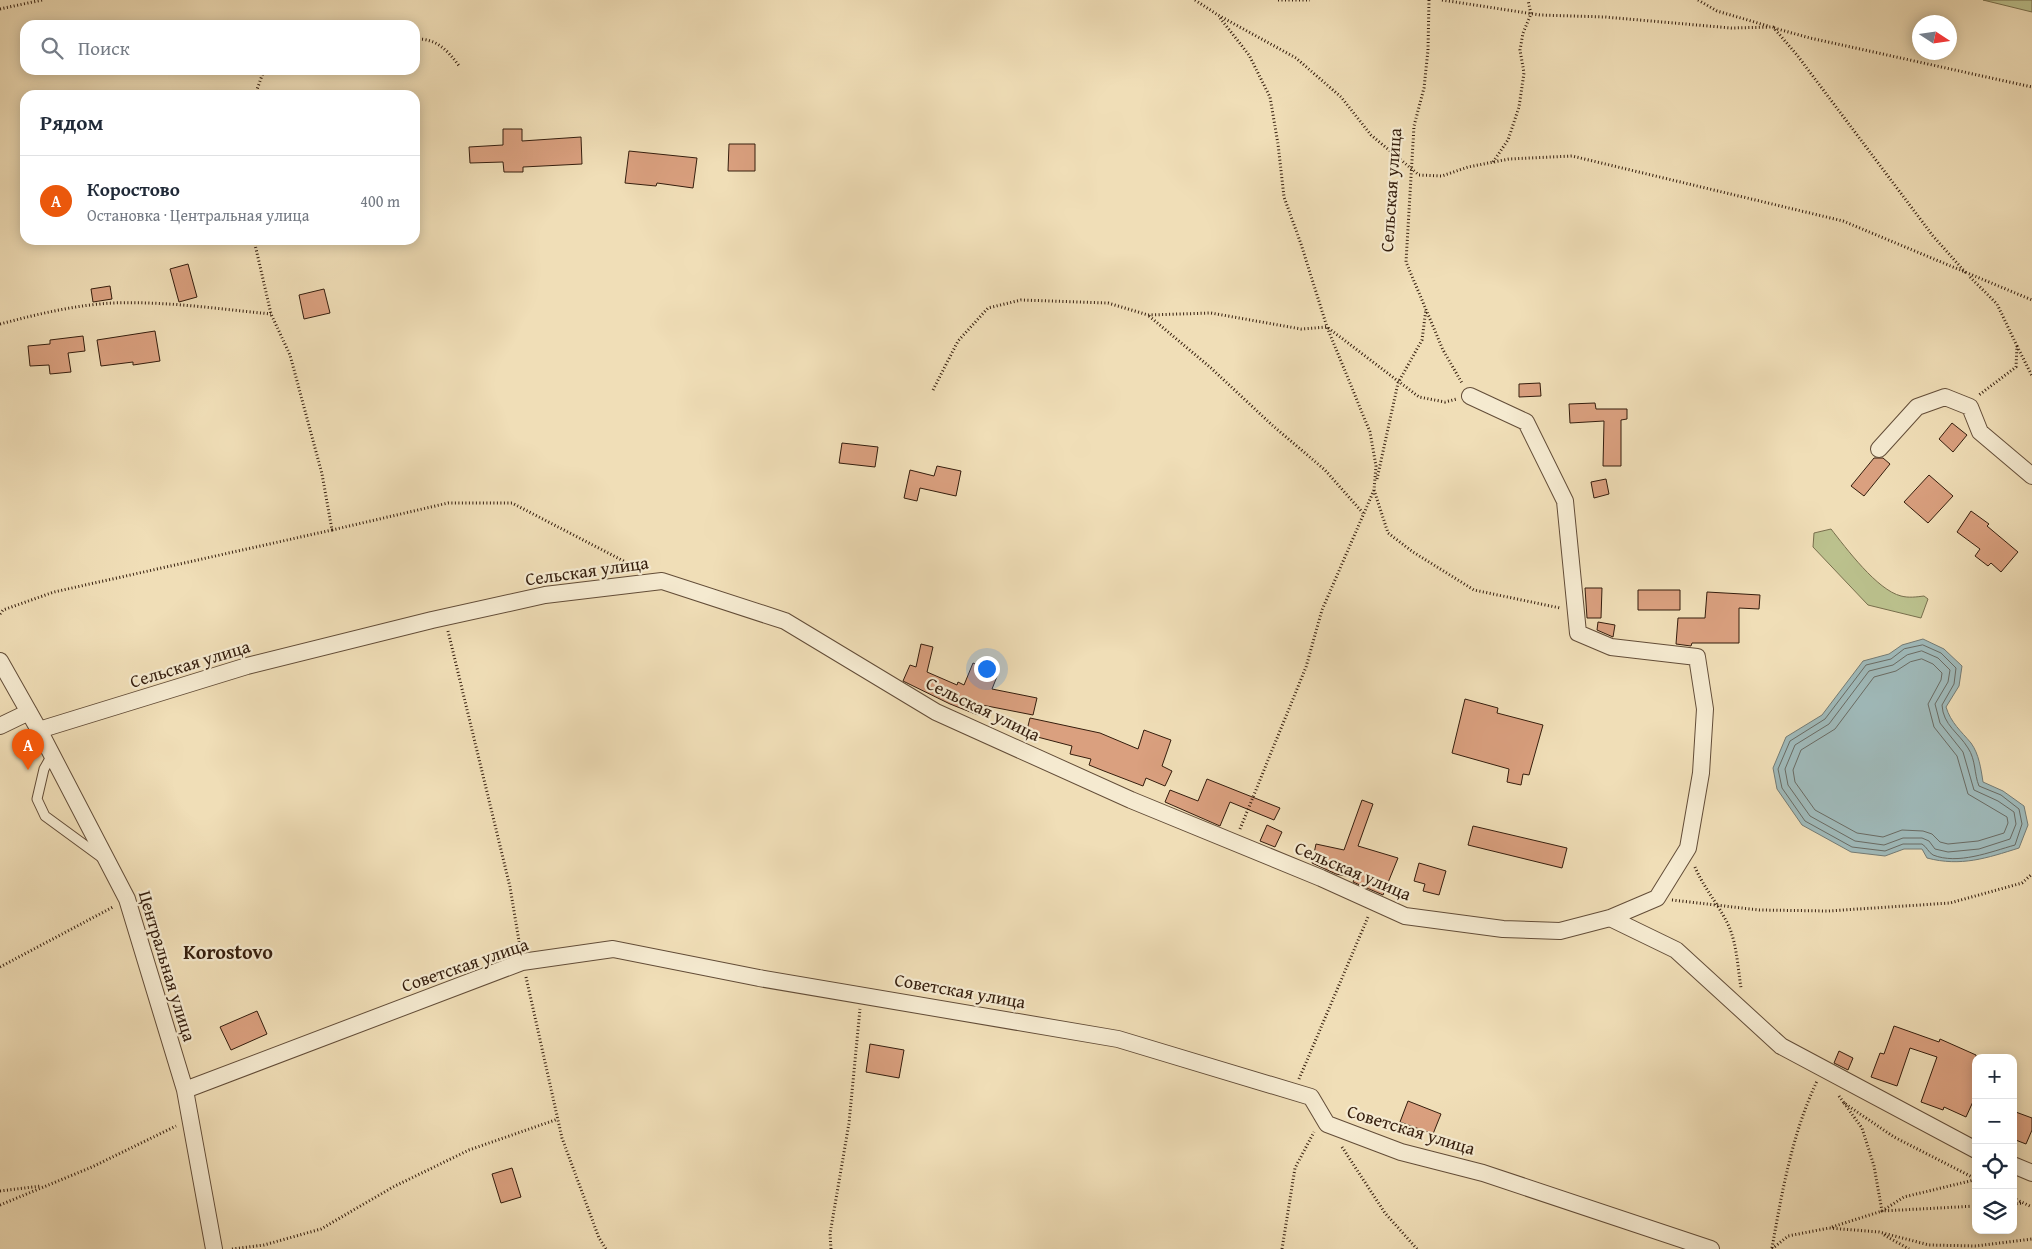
<!DOCTYPE html>
<html lang="ru">
<meta charset="utf-8">
<style>
:root{--surface:#fff;--page:#f6f6f7;--text:#1f2937;--muted:#747a83;--line:#e0e1e3;--accent:#ea580c}
body{margin:0;font-family:"Gentium Book Plus",serif;background:var(--page);color:var(--text)}
.controls{position:absolute;right:15px;bottom:15px;display:grid;overflow:hidden;border-radius:10px;box-shadow:0 2px 12px #0003}
.controls button{width:45px;height:45px;display:grid;place-items:center;padding:0;border:0;border-bottom:1px solid var(--line);background:var(--surface);color:var(--text);font:25px sans-serif}
.compass{position:absolute;left:1912px;top:15px;width:45px;height:45px;border-radius:50%;background:var(--surface);box-shadow:0 2px 12px #0003;rotate:102deg}
.you{position:absolute;left:986px;top:668px;width:18px;height:18px;margin:-12px;border:4px solid #fff;border-radius:50%;background:#1a73e8;box-shadow:0 0 0 8px #1a73e833}
.badge{display:grid;place-items:center;width:32px;height:32px;border-radius:50%;background:var(--accent);color:#fff;font-size:16px;font-weight:700}
.pin{position:absolute;translate:-50% -41px;filter:drop-shadow(0 1px 2px #0008)}
.pin::after{content:'';position:absolute;top:26px;width:18px;height:15px;background:inherit;clip-path:polygon(0 0,100% 0,50% 100%)}
.list{margin:0;padding:0;list-style:none}
h2{display:flex;justify-content:space-between;align-items:center;height:65px;margin:0;padding:0 20px;font-size:21px}
h2 small{font-size:16px;font-weight:400;color:var(--muted)}
.list li{display:grid;grid-template-columns:32px 1fr auto;gap:15px;align-items:center;box-sizing:border-box;height:90px;padding:0 20px;border-top:1px solid var(--line)}
.list b{display:block;font-size:19px;white-space:nowrap}
.list p{margin:0;font-size:16px;white-space:nowrap;color:var(--muted)}
.list em{font-size:16px;font-style:normal;color:var(--muted)}
.icon{flex:none;width:28px;height:28px;fill:none;stroke:currentColor;stroke-width:2;stroke-linecap:round;stroke-linejoin:round}
.map{position:relative;flex:none;width:2032px;height:1249px;overflow:hidden}
.search{position:absolute;background:var(--surface);box-shadow:0 2px 12px #0003;left:20px;top:20px;width:400px;height:55px;display:flex;align-items:center;gap:12px;box-sizing:border-box;padding:0 18px;border-radius:15px;color:var(--muted);font-size:19px}
.panel{position:absolute;background:var(--surface);box-shadow:0 2px 12px #0003;left:20px;top:90px;width:400px;height:155px;border-radius:15px}
.map>svg:first-child{display:block}
.green{fill:#bbc18d;stroke:#786f4d}
.water{fill:#9fb9b9;stroke:#747b74}
.lines{fill:none;stroke-linecap:round;stroke-linejoin:round}
.shore{stroke:#6a6b63;stroke-width:1}
.building{fill:#daa07f;stroke:#341d0d}
.lane-casing{stroke:#634d38;stroke-width:11}
.street-casing{stroke:#634d38;stroke-width:18}
.path{stroke:#341d0d;stroke-width:3;stroke-dasharray:1 2.5;stroke-linecap:butt}
.lane{stroke:#f5ead0;stroke-width:9}
.street{stroke:#f5ead0;stroke-width:16}
.labels{text-anchor:middle;stroke-width:4.5;stroke-linejoin:round;paint-order:stroke}
.street-label{font-size:18px;fill:#341d0d;stroke:#f5ead0}
.quarter-label{font-size:20px;font-weight:bold;fill:#341d0d;stroke:#f5ead0}
</style>
<div class="map">
<svg width="2032" height="1249" viewBox="0 0 2032 1249">
<rect width="100%" height="100%" fill="#f0deb7"/>
<filter id="stains"><feTurbulence type="fractalNoise" baseFrequency=".004" numOctaves="4"/><feColorMatrix values="0 0 0 0 .2 0 0 0 0 .09 0 0 0 0 .02 0 0 0 .5 -.17"/></filter>
<radialGradient id="worn" r=".72"><stop offset=".6" stop-color="#630" stop-opacity="0"/><stop offset="1" stop-color="#630" stop-opacity=".3"/></radialGradient>
<path class="green" d="M1983,0H2032V12Z
M1831,529C1846,548 1877,590 1901,596C1909,598 1916,597 1924,596L1928,599L1921,618L1868,605L1813,547L1814,533Z"/>
<path class="water" d="M1923,639L1944,649L1962,666L1959,686L1946,707C1951,723 1961,731 1971,743C1979,754 1981,769 1983,782L2003,791L2024,806L2028,825L2019,848C1987,858 1961,867 1927,858L1922,849H1904L1885,856L1851,852L1802,825L1777,789L1773,768L1786,737L1822,715L1863,661L1889,654L1902,645Z"/>
<g class="lines">
<path class="shore" d="M1923,645L1941,653L1956,668L1954,684L1942,705C1943,725 1959,733 1968,748C1976,760 1974,774 1979,786L2001,795L2019,809L2022,824L2015,845C1990,852 1958,865 1933,855C1928,852 1927,847 1922,844H1903L1885,851L1852,847L1805,821L1782,788L1778,769L1790,741L1825,719L1866,665L1891,659L1904,649Z
M1922,651L1938,658L1950,670L1948,682L1935,704L1940,723L1963,752L1974,790L1998,801L2014,812L2016,824L2010,839L1979,849L1948,852L1935,849L1929,841L1922,838H1903L1884,845L1855,841L1810,816L1788,785L1785,769L1795,745L1829,724L1869,671L1893,665L1907,655Z
M1922,659L1933,664L1942,673L1941,680L1928,704L1934,727L1957,756L1968,794L2007,817L2008,823L2004,833L1978,841L1948,844L1940,842L1932,834L1923,831L1902,830L1883,837L1857,833L1815,810L1795,782L1793,770L1801,750L1835,729L1874,677L1896,671L1910,662Z"/>
</g>
<path class="building" d="M503,129H522V141L581,137L582,164L523,167V172H504L503,162L470,163L469,147L503,145Z
M729,144H755V171H728Z
M629,151L697,158L693,188L657,183L656,186L625,183Z
M188,264L197,297L179,302L170,269Z
M110,286L112,299L93,302L91,289Z
M324,289L330,313L304,319L299,295Z
M155,331L160,361L133,365V362L101,366L97,340Z
M83,336L85,351L68,353L71,372L50,374L49,365L30,366L28,346L50,344V340Z
M1540,383L1541,396L1519,397V384Z
M1595,403L1596,409H1627V419L1621,420V466H1603L1604,421L1570,423L1569,404Z
M1952,423L1967,435L1953,452L1939,439Z
M842,443L878,447L875,467L839,463Z
M1874,458H1883L1890,464L1864,496L1851,486Z
M937,466L961,471L956,496L920,488L917,501L904,498L910,470L934,476Z
M1929,475L1953,496L1928,523L1904,502Z
M1606,479L1609,494L1594,498L1591,482Z
M1971,511L1989,524L1987,526L2018,552L2001,572L1991,563L1988,566L1975,556L1980,549L1957,532Z
M1585,588H1602L1601,618H1587Z
M1638,590H1680V610H1638Z
M1707,592L1760,595L1759,609L1739,608V643H1692L1691,646L1676,644L1678,618H1705Z
M1598,622L1615,625L1613,637L1597,630Z
M921,644L933,647L927,672L957,685L958,682L964,685L973,663L998,674L992,689L1037,698L1033,715L982,705L978,715L950,704L903,681L910,665L916,667Z
M1465,699L1498,708L1497,713L1543,725L1529,775L1523,774L1521,785L1507,782L1509,769L1452,753Z
M1030,718L1100,733L1138,749L1144,730L1171,740L1162,766L1172,771L1165,786L1146,778L1143,786L1104,771L1089,765L1091,759L1070,754L1072,746L1026,734Z
M1207,779L1280,808L1274,820L1230,802L1220,826L1165,802L1170,790L1198,801Z
M1362,800L1373,804L1358,846L1398,858L1383,895L1353,882L1355,878L1336,874L1312,863L1316,844L1344,850Z
M1267,825L1282,832L1275,847L1260,841Z
M1473,826L1567,848L1562,868L1468,845Z
M1419,863L1446,871L1439,895L1423,891L1425,884L1414,881Z
M257,1011L267,1034L231,1050L220,1027Z
M1894,1026L1939,1042L1940,1039L1976,1055V1095L1966,1117L1944,1107L1943,1110L1921,1102L1937,1057L1910,1048L1897,1086L1871,1077L1880,1053L1884,1054Z
M870,1044L904,1050L899,1078L866,1072Z
M1839,1051L1853,1058L1848,1070L1834,1063Z
M1408,1101L1441,1114L1433,1134L1400,1122Z
M2013,1111L2032,1118V1130L2026,1144L2013,1139Z
M512,1168L521,1197L501,1203L492,1174Z"/>
<g class="lines">
<g class="lane-casing">
<path id="lane" d="M52,755L44,769L37,799L45,816L101,857"/>
</g>
<g class="street-casing">
<path id="street" d="M1879,449L1917,407L1945,397L1970,407L1980,432L2032,476
M0,661L39,730L127,899L185,1090L214,1249
M0,726L29,712
M39,730L247,666L432,620L545,595L662,581L785,621L936,712L1131,800L1321,878L1405,916L1503,929L1560,931L1610,918L1657,898L1688,848L1701,773L1705,709L1697,657L1611,647L1578,633L1565,501L1526,422L1470,396
M1610,918L1676,950L1781,1046L1976,1150
M185,1090L522,962L613,949L759,978L1118,1039L1311,1097L1327,1124L1401,1152L1483,1173L1711,1249
M2013,1165L2032,1173"/>
</g>
<path class="path" d="M1195,0L1218,15L1296,58L1341,97L1371,135L1419,175L1442,176L1468,167L1509,159L1572,156L1843,221L2032,300
M1278,0H1310
M1429,0L1428,50L1424,88L1414,126L1406,262L1443,350L1462,383
M1442,0L1540,15L1605,17L1731,28L1773,27L1797,55L1933,236L1966,273
M1698,0L1717,11L1768,26
M0,9L42,0
M1220,18L1249,55L1270,97L1278,144L1284,197L1301,244L1327,327L1370,432L1376,466L1374,490L1322,610L1306,667L1240,829
M1774,28L1810,38L2032,87
M415,39C437,38 448,51 460,67
M255,95L264,70
M1493,162L1508,140L1519,107L1524,73L1520,50L1523,33L1531,14L1528,0
M1970,277L1997,304L2017,346L2016,367L1979,395
M1149,316L1211,368L1272,425L1325,470L1363,513
M0,324C38,314 75,305 113,303C166,301 219,309 271,314
M2017,346L2032,376
M933,390L958,341L988,308L1021,300L1108,303L1148,315L1211,313L1301,329L1327,327L1419,397L1445,402L1457,399
M1377,479L1398,383L1422,340L1426,309
M1374,490L1388,533L1413,552L1474,590L1560,608
M332,530L448,503H512L637,568
M0,614L3,610L54,592L332,530L322,474L290,355L271,314L254,240
M448,631L510,887L520,947
M1695,867C1704,889 1721,907 1730,929C1737,947 1738,969 1741,988
M1672,900L1759,910L1828,911L1950,903L2022,883L2032,874
M0,967L113,907
M526,977L562,1138L599,1238L606,1249
M1299,1079L1368,917
M1839,1096L1844,1103L1894,1137L1976,1179
M1844,1103L1862,1128L1874,1166L1882,1211L1976,1206
M1342,1147L1385,1213L1417,1249
M0,1191L41,1186
M2013,1198L2032,1207
M2013,1204L2023,1203
M0,1205L92,1167L176,1126
M1832,1227L1882,1211L1904,1197L1974,1180
M1884,1235L1909,1249
M1772,1248C1782,1192 1792,1134 1817,1081
M232,1249L264,1245L321,1229L393,1187L469,1150L558,1119
M831,1249L830,1234L849,1123L860,1009
M1282,1249L1295,1168L1314,1132
M1772,1249L1788,1236L1829,1228L1879,1232L1929,1245L1976,1246L2032,1239"/>
<use href="#lane" class="lane"/>
<use href="#street" class="street"/>
</g>
<g class="labels">
<g class="street-label">
<text transform="translate(1391 190) rotate(-86)" y="6">Сельская улица</text>
<text transform="translate(587 571) rotate(-8)" y="6">Сельская улица</text>
<text transform="translate(190 664) rotate(-17)" y="6">Сельская улица</text>
<text transform="translate(983 709) rotate(26)" y="6">Сельская улица</text>
<text transform="translate(1353 871) rotate(23)" y="6">Сельская улица</text>
<text transform="translate(465 965) rotate(-19)" y="6">Советская улица</text>
<text transform="translate(167 966) rotate(73)" y="6">Центральная улица</text>
<text transform="translate(960 991) rotate(10)" y="6">Советская улица</text>
<text transform="translate(1411 1130) rotate(17)" y="6">Советская улица</text>
</g>
<g class="quarter-label">
<text x="228" y="959">Korostovo</text>
</g>
</g>
<rect width="100%" height="100%" filter="url(#stains)"/>
<rect width="100%" height="100%" fill="url(#worn)"/>
</svg>
<div class="controls">
<button>+</button>
<button>−</button>
<button><svg class="icon" aria-label="locate" viewBox="0 0 24 24"><circle cx="12" cy="12" r="6"/><path d="M12 2v4M12 18v4M2 12h4M18 12h4"/></svg></button>
<button><svg class="icon" aria-label="layers" viewBox="0 0 24 24"><path d="M12 4l9 5-9 5-9-5zM3 14l9 5 9-5"/></svg></button>
</div>
<svg class="compass" viewBox="-18 -18 36 36"><path d="M0-13l5 13h-10z" fill="#e53935"/><path d="M0 13l5-13h-10z" fill="#747a83"/></svg>
<div class="you"></div>
<div class="pin badge" style="left:28px;top:770px">A</div>
<div class="search"><svg class="icon" aria-label="search" viewBox="0 0 24 24"><circle cx="10" cy="10" r="6"/><path d="M15 15l6 6"/></svg>Поиск</div>
<section class="panel">
<h2>Рядом<small></small></h2>
<ul class="list">
<li><span class="badge">A</span><div><b>Коростово</b><p>Остановка · Центральная улица</p></div><em>400 m</em></li>
</ul>
</section>
</div>
